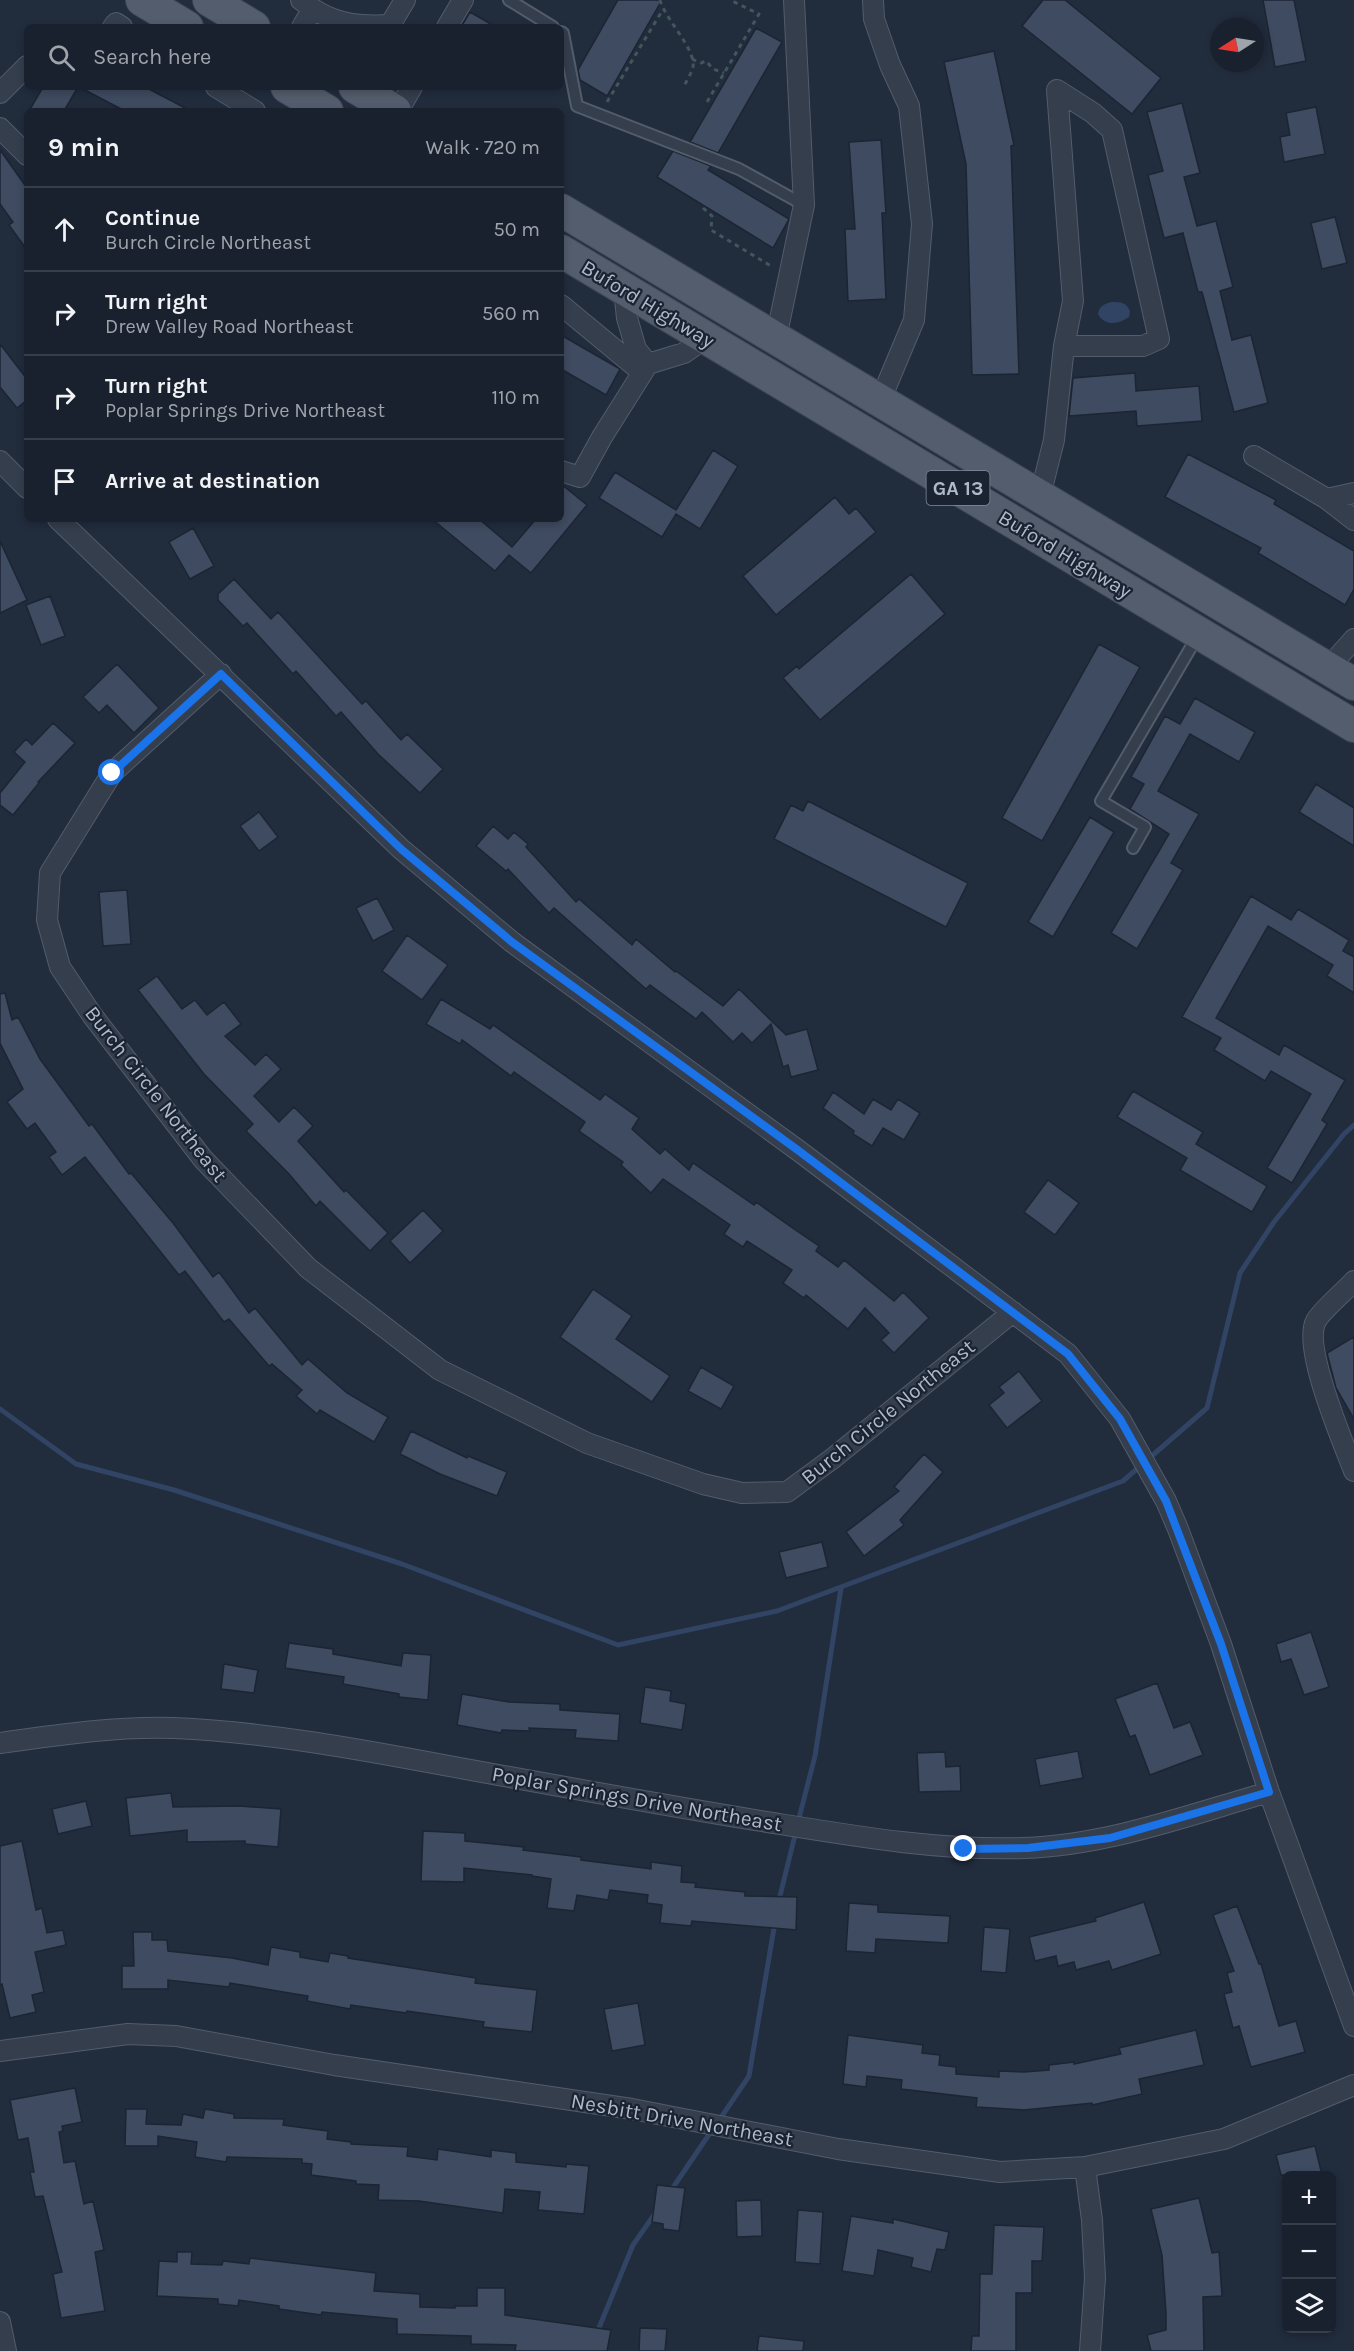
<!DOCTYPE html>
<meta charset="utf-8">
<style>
:root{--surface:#19212e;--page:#262e3a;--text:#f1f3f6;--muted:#9fa3aa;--line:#373e4a}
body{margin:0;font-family:Karla,sans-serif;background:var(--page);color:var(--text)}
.controls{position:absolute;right:18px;bottom:18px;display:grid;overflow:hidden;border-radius:9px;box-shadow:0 3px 9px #0003}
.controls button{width:54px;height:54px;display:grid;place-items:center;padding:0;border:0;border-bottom:2px solid var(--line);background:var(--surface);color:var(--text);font:30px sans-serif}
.compass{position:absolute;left:1210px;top:18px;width:54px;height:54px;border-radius:50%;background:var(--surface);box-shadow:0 3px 9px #0003;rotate:258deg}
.stop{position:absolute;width:18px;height:18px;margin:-14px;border:4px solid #1a73e8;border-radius:50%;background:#fff}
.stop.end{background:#1a73e8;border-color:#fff;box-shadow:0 2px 6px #0008}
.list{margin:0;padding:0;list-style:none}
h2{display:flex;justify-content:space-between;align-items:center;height:78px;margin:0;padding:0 24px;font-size:26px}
h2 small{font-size:20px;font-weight:400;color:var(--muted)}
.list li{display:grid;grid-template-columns:39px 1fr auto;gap:18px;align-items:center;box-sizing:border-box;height:84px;padding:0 24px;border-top:2px solid var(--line)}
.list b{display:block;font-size:22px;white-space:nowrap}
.list p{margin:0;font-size:20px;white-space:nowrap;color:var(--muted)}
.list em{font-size:20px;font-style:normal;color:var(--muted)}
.icon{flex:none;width:33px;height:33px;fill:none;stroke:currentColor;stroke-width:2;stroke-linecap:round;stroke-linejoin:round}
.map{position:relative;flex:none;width:1354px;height:2351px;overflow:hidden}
.search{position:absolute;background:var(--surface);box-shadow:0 3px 9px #0003;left:24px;top:24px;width:540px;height:66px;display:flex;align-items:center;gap:15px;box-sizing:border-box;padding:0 21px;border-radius:9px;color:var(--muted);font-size:22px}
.panel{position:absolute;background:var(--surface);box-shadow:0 3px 9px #0003;left:24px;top:108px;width:540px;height:414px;border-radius:9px}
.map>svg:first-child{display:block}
.water{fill:#314464}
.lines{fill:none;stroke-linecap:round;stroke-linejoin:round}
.stream{stroke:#314464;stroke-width:5}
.building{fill:#3f4b60;stroke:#1c2534;stroke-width:1.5}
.service-casing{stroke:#535c6b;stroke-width:14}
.minor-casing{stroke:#535c6b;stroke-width:22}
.primary-casing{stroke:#3e4756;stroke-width:34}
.path{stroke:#41575b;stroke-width:3;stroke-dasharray:4.5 4.5;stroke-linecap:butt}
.service{stroke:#353e4d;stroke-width:10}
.minor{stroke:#353e4d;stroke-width:20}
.primary{stroke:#535d6d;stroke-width:32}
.route{stroke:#1a73e8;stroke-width:8}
.labels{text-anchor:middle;stroke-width:4.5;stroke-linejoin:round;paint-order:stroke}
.shield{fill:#1a2332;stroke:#838c9c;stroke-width:1.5}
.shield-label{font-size:20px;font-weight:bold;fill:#b0b9c9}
.street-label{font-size:21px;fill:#b0b9c9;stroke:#1a2332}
</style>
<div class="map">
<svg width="1354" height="2351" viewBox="0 0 1354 2351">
<rect width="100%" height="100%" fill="#212c3d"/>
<path class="water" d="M1112,302C1121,302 1126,302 1130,311L1129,317C1118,325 1104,326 1098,314C1099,306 1105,303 1112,302Z"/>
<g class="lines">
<path class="stream" d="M0,1409L76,1464L174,1490L402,1564L618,1645L777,1611L1123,1481L1207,1408L1240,1273L1274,1222L1344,1134L1354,1125
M798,1822L815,1756L841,1588
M778,1904L796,1831
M718,2122L749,2076L775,1922
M670,2192L712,2130
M596,2335L633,2245L656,2212"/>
</g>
<path class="building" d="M618,0H662L607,96L580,80L578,70Z
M1043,0H1065L1161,78L1132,114L1022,26Z
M1263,0H1294L1306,61L1275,67Z
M470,12L496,27H461Z
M756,28L782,42L718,153L690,142Z
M994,51L1014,145L1011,146L1019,374L972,375L966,164L944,62Z
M43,87H78L64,111H29Z
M79,87H145L191,111H125Z
M1182,103L1200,173L1184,177L1197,226L1216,221L1233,287L1220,291L1232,340L1251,335L1268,403L1234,412L1202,292H1198L1183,233L1164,238L1148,175L1163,171L1147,112Z
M1316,107L1325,154L1284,162L1280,137L1290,135L1286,113Z
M881,140L886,213H882L886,299L848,301L845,229H855L849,142Z
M0,150L27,188V250L9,225L13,222L0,204Z
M673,151L711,166L708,170L789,219L773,248L657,177Z
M1335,217L1347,263L1322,269L1311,223Z
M561,335L620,369L606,395L561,369Z
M0,344L27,379V400L17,408L0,387Z
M1135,373L1136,391L1199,386L1202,421L1137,426L1136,411L1069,416L1073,378Z
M713,450L738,466L700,529L676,514L662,537L599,498L615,472L676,510Z
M1188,454L1276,500L1274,504L1354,551V589L1345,605L1258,553L1261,548L1165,497Z
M561,484L587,505L531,573L509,555L495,571L432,519H479L512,547L536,519H561Z
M835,497L849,514L856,508L876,532L776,615L743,576Z
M193,528L214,566L190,579L169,542Z
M0,541L27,600L0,613Z
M911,574L945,614L820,720L783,678L797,666L799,669Z
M234,579L271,619L278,612L362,704L366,701L401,740L407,734L443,769L420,793L378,754L341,712L336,716L296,671L293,674L247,623L243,626L218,600V594Z
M50,596L65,636L41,645L26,605Z
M1099,644L1140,667L1042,841L1002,818Z
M117,664L159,708L134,733L107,705L99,713L83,697Z
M1195,698L1255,732L1239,762L1190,734L1158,791L1199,814L1171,863L1183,870L1137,949L1111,933L1169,834L1130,809L1144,784L1131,777L1165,716L1180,724Z
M53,723L75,743L38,782L39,783L13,815L0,805V793L25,762L14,752L26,739L32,745Z
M1316,784L1354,808V846L1299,812Z
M808,801L968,883L946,927L774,839L791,805L803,811Z
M259,812L278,837L259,851L240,826Z
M1090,817L1114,832L1053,937L1028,922Z
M493,826L508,839L514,832L528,844L526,847L576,902L579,899L632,945L636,939L675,972L676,971L723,1006L739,989L786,1035L807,1029L818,1070L791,1077L788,1065L783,1067L771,1024L752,1043L742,1033L733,1042L702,1012L696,1019L650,985L646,989L554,908L549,913L508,869L506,871L476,846Z
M127,890L131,944L103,946L99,892Z
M1251,896L1291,920L1298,909L1349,940L1343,951L1354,957V993L1327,976L1333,965L1268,926L1216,1018L1279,1055L1284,1045L1345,1080L1322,1120L1327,1124L1292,1183L1267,1168L1311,1094L1271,1071L1265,1081L1214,1050L1221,1038L1182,1017Z
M377,898L394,930L373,941L356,908Z
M407,935L448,965L422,1000L382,971Z
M157,976L182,1009L195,1000L207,1015L224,1002L241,1024L225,1036L255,1065L266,1054L281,1069L254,1096L279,1122L294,1107L313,1126L298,1141L344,1192L346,1190L388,1233L370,1251L320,1201L316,1206L289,1174L246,1131L253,1124L204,1074L138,990Z
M5,993L12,1020L18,1017L40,1059L89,1126L92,1124L129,1174L131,1173L173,1223L213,1277L219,1272L249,1313L255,1308L302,1365L308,1359L347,1393L388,1417L374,1442L320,1410L317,1414L296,1396L302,1390L272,1364L269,1366L229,1319L224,1322L185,1271L179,1275L85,1157L62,1175L49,1157L56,1152L35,1123L27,1129L7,1102L23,1089L0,1043V994Z
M441,999L490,1029L493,1025L600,1100L605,1094L639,1118L632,1129L660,1154L665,1149L689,1170L693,1163L754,1205L756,1202L794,1229L819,1246L816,1251L838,1267L844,1260L894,1301L903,1292L929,1318L894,1353L881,1340L889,1333L865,1308L848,1329L806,1295L804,1298L783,1283L792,1270L747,1241L743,1247L724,1234L730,1225L663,1179L651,1193L621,1165L623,1162L579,1131L585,1122L514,1072L511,1076L462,1040L460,1044L426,1024Z
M1133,1091L1203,1132L1196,1144L1267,1186L1252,1212L1180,1170L1187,1158L1117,1117Z
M833,1092L864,1114L873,1099L891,1110L898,1099L920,1113L904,1140L883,1128L872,1146L853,1134L854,1131L823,1108Z
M1048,1180L1079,1203L1055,1235L1024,1212Z
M423,1210L443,1231L410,1263L390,1241Z
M593,1289L632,1316L616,1339L670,1376L652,1402L560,1337Z
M1354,1337V1419L1336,1388L1327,1353Z
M701,1367L734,1386L721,1409L688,1391Z
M1019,1371L1042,1401L1007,1428L989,1405L1004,1393L999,1387Z
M411,1431L467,1458L468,1456L507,1472L497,1496L440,1474L400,1454Z
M924,1454L943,1472L900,1520L904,1525L864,1556L846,1532L899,1491L894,1487Z
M822,1542L828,1567L786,1578L779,1552Z
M1311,1632L1329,1687L1304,1695L1291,1659L1281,1662L1276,1644Z
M289,1643L333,1649V1654L401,1666L403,1653L431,1655L428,1700L399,1697V1694L343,1684L344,1677L285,1668Z
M224,1664L258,1670L254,1693L221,1689Z
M1157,1683L1174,1728L1190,1722L1203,1755L1150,1775L1135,1735L1130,1737L1115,1699Z
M645,1687L671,1691L670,1701L686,1704L682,1730L640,1723Z
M462,1694L509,1702L560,1704V1710L620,1714L618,1741L575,1738L576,1730L529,1728L530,1731L502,1730L501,1733L457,1725Z
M1078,1751L1083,1778L1040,1786L1035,1759Z
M945,1752L946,1767L960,1766L961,1791L919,1792L917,1753Z
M171,1793L173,1807L239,1806L281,1809L278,1847L245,1844V1841L187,1842V1830L130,1836L126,1798Z
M86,1801L92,1826L58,1834L52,1809Z
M423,1831L465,1833V1841L524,1847L523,1850L581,1857V1860L651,1869V1862L682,1866L681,1882L696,1883L695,1887L745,1892V1896L797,1897L796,1930L692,1921L691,1926L660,1923L662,1905L647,1903L648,1895L610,1890L608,1900L577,1895L574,1911L547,1908L551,1879L532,1876V1875L464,1868V1882L421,1881Z
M22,1841L36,1910L42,1908L47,1933L63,1930L66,1945L35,1952L44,1992L32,1995L36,2012L10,2018L2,1984L0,1985V1846Z
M1144,1902L1161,1954L1112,1970L1109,1961L1076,1970L1074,1962L1058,1966L1056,1956L1035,1961L1029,1937L1096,1921L1095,1918Z
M849,1903L878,1905V1912L950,1916L948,1943L876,1939L875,1953L846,1951Z
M1237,1906L1259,1964H1261L1279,2026L1296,2021L1305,2052L1251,2067L1239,2026L1233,2028L1224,1994L1232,1992L1227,1973L1234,1971L1213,1915Z
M984,1927L1010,1929L1006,1973L981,1971Z
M133,1932H152V1940H167L168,1951L232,1958L268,1965L271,1947L300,1952V1957L328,1962L330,1953L348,1956V1958L476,1978L475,1983L537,1990L532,2032L483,2027L484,2022L407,2011L406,2013L351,2005L350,2009L307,2001L308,1996L230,1983L229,1987L168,1980V1989H122V1966H134Z
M638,2003L645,2045L612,2051L604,2009Z
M1196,2030L1204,2065L1139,2079L1142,2094L1092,2105V2103L1024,2110L976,2107L977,2098L901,2089L902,2080L867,2076L866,2087L843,2084L848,2035L923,2045L922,2053L940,2055L939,2065L956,2067V2074L999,2077V2071L1024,2072L1049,2070V2065L1074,2062V2064L1121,2054L1119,2048Z
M75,2088L82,2122L62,2126L63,2131L59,2132L64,2163L75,2161L84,2204L93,2201L104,2250L95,2252L105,2311L61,2318L53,2274L62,2272L43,2196L35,2197L30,2172H34L28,2138L18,2140L10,2100Z
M126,2109H147L146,2124L181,2125L183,2114L203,2118L205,2109L234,2114V2118L284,2119L283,2125L328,2131L327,2139L351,2142V2144L408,2147L407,2156L437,2160L438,2149L491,2157V2150L516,2153V2162L566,2167V2164L589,2166L584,2214L538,2210L540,2192L505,2189L503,2213L419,2201L378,2200L379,2185L356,2184V2181L311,2175L312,2164L302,2163V2159L227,2157L226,2162L195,2157L197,2142L158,2136V2146H125Z
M1315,2146L1322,2175H1281L1276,2155Z
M657,2185L685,2188L679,2231L663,2229V2224L652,2222Z
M1199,2198L1212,2253L1219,2252L1222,2296L1203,2297L1204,2351H1151L1147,2335L1166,2330V2313L1162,2255L1151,2209Z
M761,2200L762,2236L737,2237L736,2201Z
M798,2210L823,2212L820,2264L795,2262Z
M851,2216L893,2223V2219L949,2232L945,2250L937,2249L931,2272L911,2267L913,2258L878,2250L874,2276L842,2271Z
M994,2225L1044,2227L1042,2261H1032V2293H1016V2351H971L972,2336H979L980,2274H992Z
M177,2252H192L191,2264L222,2265L223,2261L249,2264L250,2258L376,2273L374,2291L420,2294V2307L455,2308V2306H477V2288H505V2315L611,2330L607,2351H515L516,2345L471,2344V2336L397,2334V2319L322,2312L321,2315L279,2309V2306L239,2300L238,2306L218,2304V2299L157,2296L159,2261L177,2262Z
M640,2328L667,2329L665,2351H639Z
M759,2336L804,2341L803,2351H757Z"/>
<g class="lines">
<g class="service-casing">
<path id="service" d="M509,0L553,27
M561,32L563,33L577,106L739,169L804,205
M1133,848L1145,827L1101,801L1197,637"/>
</g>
<g class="minor-casing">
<path id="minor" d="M301,0C328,23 355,27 390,25L405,0
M873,0L874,19L890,65L909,106L922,224L914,320L880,401
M113,27L116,23L122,27
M302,27L312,10
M447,27L463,0
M216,87L255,111
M0,93L27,66
M398,111L412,87
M0,128L27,155
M624,289L627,318L636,349L648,364
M561,305L642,372
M776,338L804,205L794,0
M1254,456L1327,499L1354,520
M0,461L27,488
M561,471L580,477L602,437L648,364L684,353L704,339
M1040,496L1054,440L1064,346L1073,301L1057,90L1093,113L1112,130L1159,339L1143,346H1064
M1327,499L1354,493
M58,519L401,849L512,942L799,1151L1068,1354L1120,1419L1166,1501L1178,1529L1221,1644L1269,1792L1354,2026
M1328,668L1354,639
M221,674L112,773L50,873L47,920L60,967L92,1015L203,1159L308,1268L440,1370L587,1443L703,1484L742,1493L787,1492L832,1459L1013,1312
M1354,1281C1345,1291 1321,1311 1316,1321C1302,1347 1343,1442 1354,1471
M0,1743C57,1735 116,1726 174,1728C266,1732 358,1749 449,1766C553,1785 657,1804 761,1821C848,1835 936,1851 1024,1848C1108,1845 1189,1815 1269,1792
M0,2051L128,2034L176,2036L334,2065L632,2109L838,2149L1000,2172L1085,2167L1224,2139L1354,2085
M1085,2167L1092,2220L1095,2278L1090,2351
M0,2322L6,2351"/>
</g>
<g class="primary-casing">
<path id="primary" d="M142,0L187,27
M209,0L254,27
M287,87L327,111
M355,87L395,111
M561,210L1354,684
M561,251C825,410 1089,569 1354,726"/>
</g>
<path class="path" d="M660,0C665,19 696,49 693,67C691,74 686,82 683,88
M692,59L701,63L706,61L713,69L724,73
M607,102L662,11
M707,102L759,14L730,0
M703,208L712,216L711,230L771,266"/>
<use href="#service" class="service"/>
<use href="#minor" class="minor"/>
<use href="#primary" class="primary"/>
</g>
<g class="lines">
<path class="route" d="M112,773L221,674L401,849L512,942L799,1151L1068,1354L1120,1419L1166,1501L1221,1644L1269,1792L1110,1838L1028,1848L964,1849"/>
</g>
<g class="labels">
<rect class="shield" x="926.5" y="471" width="63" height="34" rx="4.5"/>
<g class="shield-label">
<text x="958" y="495">GA 13</text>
</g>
<g class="street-label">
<text transform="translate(648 304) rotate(31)" y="7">Buford Highway</text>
<text transform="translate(1065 554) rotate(31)" y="7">Buford Highway</text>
<text transform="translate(156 1094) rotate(52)" y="7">Burch Circle Northeast</text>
<text transform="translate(888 1412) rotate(-39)" y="7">Burch Circle Northeast</text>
<text transform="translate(637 1799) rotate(10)" y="7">Poplar Springs Drive Northeast</text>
<text transform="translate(682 2120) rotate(10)" y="7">Nesbitt Drive Northeast</text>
</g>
</g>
</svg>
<div class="controls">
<button>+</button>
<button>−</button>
<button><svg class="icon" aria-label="layers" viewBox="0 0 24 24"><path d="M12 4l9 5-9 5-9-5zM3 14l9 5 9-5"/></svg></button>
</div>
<svg class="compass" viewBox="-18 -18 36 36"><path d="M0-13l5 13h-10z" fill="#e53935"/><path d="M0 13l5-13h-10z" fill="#9fa3aa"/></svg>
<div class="stop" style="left:112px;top:773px"></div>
<div class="stop end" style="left:964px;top:1849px"></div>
<div class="search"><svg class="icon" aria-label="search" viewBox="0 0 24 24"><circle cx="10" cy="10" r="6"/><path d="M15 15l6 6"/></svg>Search here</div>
<section class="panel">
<h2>9 min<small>Walk · 720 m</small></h2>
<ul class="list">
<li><svg class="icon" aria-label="ahead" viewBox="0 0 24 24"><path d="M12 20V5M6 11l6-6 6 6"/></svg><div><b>Continue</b><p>Burch Circle Northeast</p></div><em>50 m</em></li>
<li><svg class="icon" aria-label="right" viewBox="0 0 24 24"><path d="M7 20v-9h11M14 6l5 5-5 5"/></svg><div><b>Turn right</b><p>Drew Valley Road Northeast</p></div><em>560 m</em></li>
<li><svg class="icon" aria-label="right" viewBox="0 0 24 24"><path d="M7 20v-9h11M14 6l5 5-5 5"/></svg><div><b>Turn right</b><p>Poplar Springs Drive Northeast</p></div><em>110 m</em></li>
<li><svg class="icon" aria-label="arrive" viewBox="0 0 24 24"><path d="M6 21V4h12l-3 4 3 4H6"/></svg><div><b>Arrive at destination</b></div></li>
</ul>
</section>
</div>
